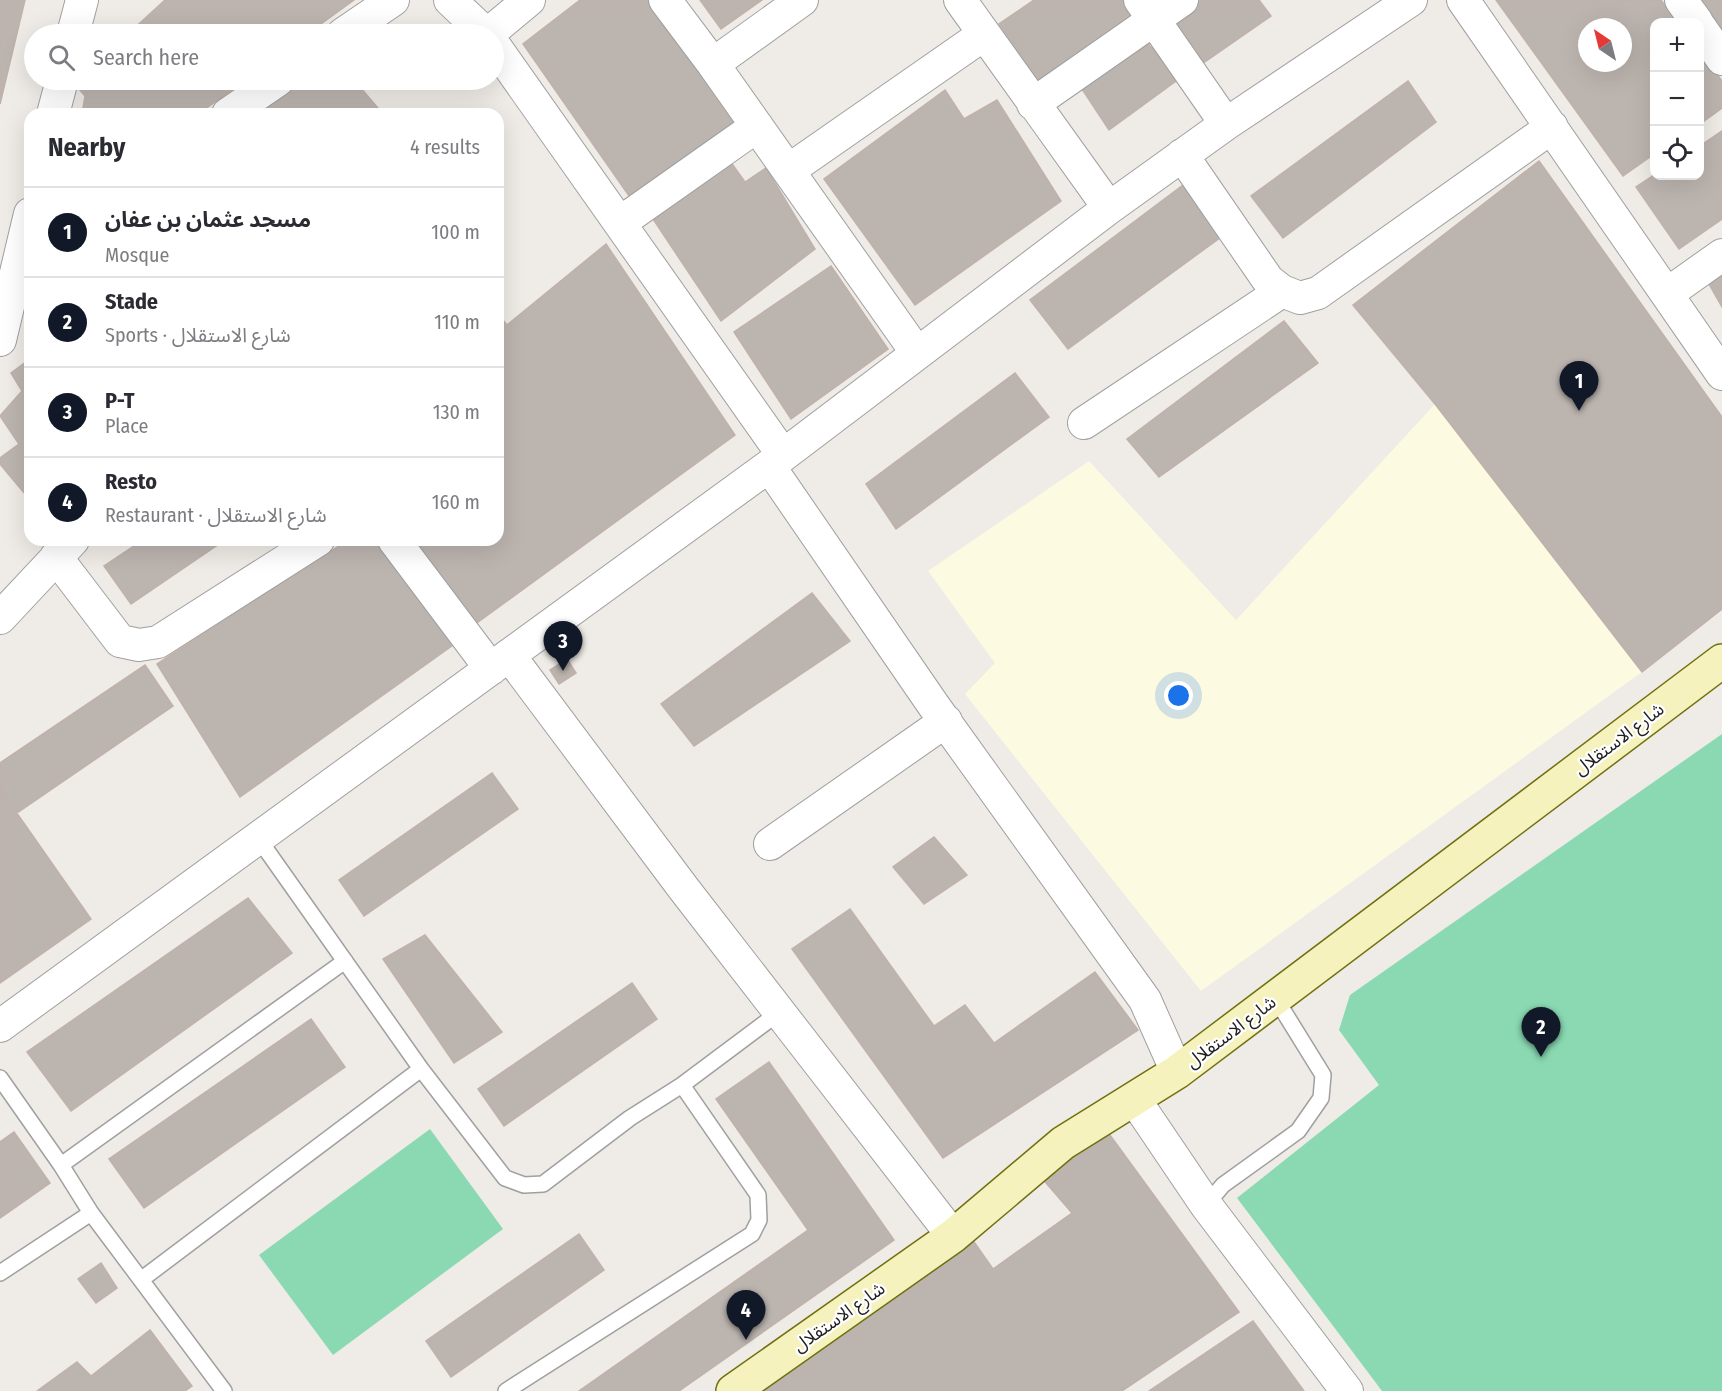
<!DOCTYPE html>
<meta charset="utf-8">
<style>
:root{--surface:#fff;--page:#f7f7f7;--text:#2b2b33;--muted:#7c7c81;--line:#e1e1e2;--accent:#111827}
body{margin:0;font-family:"Fira Sans Condensed","Noto Sans Arabic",sans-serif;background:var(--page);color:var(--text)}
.controls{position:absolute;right:18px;top:18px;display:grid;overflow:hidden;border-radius:12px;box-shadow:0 6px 24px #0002}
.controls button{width:54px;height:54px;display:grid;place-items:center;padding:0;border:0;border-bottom:2px solid var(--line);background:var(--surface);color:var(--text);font:30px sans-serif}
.compass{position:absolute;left:1578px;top:18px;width:54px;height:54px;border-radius:50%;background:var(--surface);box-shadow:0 6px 24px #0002;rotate:325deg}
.you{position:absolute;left:1179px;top:696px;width:21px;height:21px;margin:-15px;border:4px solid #fff;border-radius:50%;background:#1a73e8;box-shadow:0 0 0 9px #1a73e833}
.badge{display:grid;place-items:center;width:39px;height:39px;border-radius:50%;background:var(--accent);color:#fff;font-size:20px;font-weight:700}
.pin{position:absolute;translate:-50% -50px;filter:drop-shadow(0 2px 3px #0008)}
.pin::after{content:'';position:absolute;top:32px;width:21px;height:18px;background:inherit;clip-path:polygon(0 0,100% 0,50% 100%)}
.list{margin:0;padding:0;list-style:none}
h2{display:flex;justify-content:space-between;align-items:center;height:78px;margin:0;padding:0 24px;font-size:26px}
h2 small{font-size:20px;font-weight:400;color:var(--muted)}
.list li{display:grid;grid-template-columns:39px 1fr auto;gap:18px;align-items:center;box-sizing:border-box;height:90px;padding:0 24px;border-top:2px solid var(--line)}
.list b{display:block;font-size:22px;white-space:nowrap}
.list p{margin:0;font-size:20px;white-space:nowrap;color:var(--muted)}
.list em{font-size:20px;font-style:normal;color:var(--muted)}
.icon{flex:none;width:33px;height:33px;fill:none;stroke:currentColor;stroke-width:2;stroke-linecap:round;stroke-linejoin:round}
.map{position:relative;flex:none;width:1722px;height:1391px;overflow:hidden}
.search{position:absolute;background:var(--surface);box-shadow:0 6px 24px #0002;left:24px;top:24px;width:480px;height:66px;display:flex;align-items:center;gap:15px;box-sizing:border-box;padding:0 21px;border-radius:33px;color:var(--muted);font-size:22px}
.panel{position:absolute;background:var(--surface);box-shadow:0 6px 24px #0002;left:24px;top:108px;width:480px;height:438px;border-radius:18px}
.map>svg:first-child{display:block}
.education{fill:#fdfae2}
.pitch{fill:#8ad9b2}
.building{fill:#bcb4af;stroke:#c0b1aa;stroke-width:1.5;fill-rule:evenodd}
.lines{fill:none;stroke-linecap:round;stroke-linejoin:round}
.lane-casing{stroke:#a0a0a0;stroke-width:18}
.street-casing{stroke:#a0a0a0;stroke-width:34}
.secondary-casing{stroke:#70700d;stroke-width:36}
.lane{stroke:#fff;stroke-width:15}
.street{stroke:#fff;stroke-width:32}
.secondary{stroke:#f5f2be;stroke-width:33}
.labels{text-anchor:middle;stroke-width:4.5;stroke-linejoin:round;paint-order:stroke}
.street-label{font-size:18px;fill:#1f1f1f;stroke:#fff}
</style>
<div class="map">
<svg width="1722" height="1391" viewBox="0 0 1722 1391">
<rect width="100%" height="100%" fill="#efebe6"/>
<path class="education" d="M1435,404L1642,672L1201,991L965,694L995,663L928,571L1089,461L1236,620Z"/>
<path class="pitch" d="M1722,734V1391H1382L1237,1198L1379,1085L1339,1030L1350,995Z
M430,1129L503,1229L333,1355L259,1255Z"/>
<path class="building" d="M0,0H25L0,104Z
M165,0H354L307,34H128Z
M580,0H650L744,124L634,203L523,44Z
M700,0H762L721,29Z
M1034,0H1124L1135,15L1041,84L999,24Z
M1201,0H1259L1271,16L1199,66L1170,22Z
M1496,0H1661L1678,22H1654V154L1623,176ZM1587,27H1623V63H1587Z
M1701,0H1722V33Z
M1142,37L1179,79L1109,130L1078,83Z
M1700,51L1722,81V108L1700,124Z
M80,80H246L198,114H82L85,96L75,84Z
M302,80H354L383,114H252Z
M1408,81L1436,122L1283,238L1251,196Z
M945,90L964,119L997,100L1061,201L915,305L824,179Z
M1722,131V219L1679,249L1636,187L1654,175L1700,176V146Z
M727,157L745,182L766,168L815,249L721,321L647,210Z
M1539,161L1722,417V609L1642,672L1435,404L1353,305Z
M1183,185L1221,237L1068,349L1030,300Z
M606,244L735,435L474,625L412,540H498V314L507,325Z
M831,266L888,349L791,419L734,332Z
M1722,266V307L1705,277Z
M1284,321L1318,363L1159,477L1127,439Z
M30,359V500L0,464V458L19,444L0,416L22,391L11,373Z
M1015,373L1049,417L896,529L866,484Z
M143,540H225L131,604L104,566Z
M348,540H374L453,645L240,797L157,664Z
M812,593L850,641L694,746L661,704Z
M567,659L576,673L559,684L550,670Z
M145,665L173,706L17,813L0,789V763Z
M492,773L518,809L364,916L339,880Z
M0,789L91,919L0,983Z
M934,837L967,875L924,904L893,867Z
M248,898L292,953L71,1111L27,1052Z
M850,909L934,1026L965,1005L994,1043L1095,972L1138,1030L943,1158L792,949Z
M425,935L502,1032L454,1063L383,959Z
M632,983L657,1019L504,1126L478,1089Z
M311,1019L345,1067L144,1208L109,1159Z
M769,1062L894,1240L679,1391H579L808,1230L716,1099Z
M1107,1131L1239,1312L1122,1391H755L972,1239L993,1269L1072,1213L1040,1176Z
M14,1132L50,1183L0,1218V1142Z
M579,1234L604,1270L451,1377L426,1341Z
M101,1263L117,1288L96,1303L78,1279Z
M1253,1321L1304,1391H1149Z
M150,1330L192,1386L185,1391H37L77,1362L91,1376Z"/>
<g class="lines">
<g class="lane-casing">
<path id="lane" d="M258,838L421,1069L505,1178L524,1185L543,1184L630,1118L682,1085L781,1011
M0,1078L61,1165L91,1213L224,1391
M61,1165L345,961
M1206,1205L1223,1185L1298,1131L1321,1098L1323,1075L1276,999
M0,1273L91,1213
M142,1279L421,1069
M506,1391L752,1234L759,1220L758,1195L682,1085"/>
</g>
<g class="street-casing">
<path id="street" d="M450,0L486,34
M665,0L713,64L802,0
M960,0L1109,208
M1140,0L1226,124
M1463,0L1722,374
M1681,0L1697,22
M1700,27L1722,59
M73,34L82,0
M343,34L393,0
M488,34L529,0
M494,45L783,455
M713,64L917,353
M1033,104L1182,0
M53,114L62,80
M228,114L278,80
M1182,155L1268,280L1282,291L1300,298L1318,293L1552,127
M789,170L983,35
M621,222L757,126
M1667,294L1722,255
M0,340L30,214
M1084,423L1282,291
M769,466L934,706L1145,1000L1177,1072
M394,540L491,669
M56,557L120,641L139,645L158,642L318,540
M0,618L73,540
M509,655L684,889L953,1236
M770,844L946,721
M0,1026L769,466L1109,208L1226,124L1411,0
M1135,1100L1206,1205L1347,1391"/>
</g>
<g class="secondary-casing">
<path id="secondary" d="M733,1391L953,1236L1063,1143L1177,1072L1722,661"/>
</g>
<use href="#lane" class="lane"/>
<use href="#street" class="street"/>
<use href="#secondary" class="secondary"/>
</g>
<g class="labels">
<g class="street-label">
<text transform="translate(1619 739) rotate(-37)" y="6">شارع الاستقلال</text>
<text transform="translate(1231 1032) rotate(-37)" y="6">شارع الاستقلال</text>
<text transform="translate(839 1317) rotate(-35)" y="6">شارع الاستقلال</text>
</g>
</g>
</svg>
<div class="controls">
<button>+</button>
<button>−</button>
<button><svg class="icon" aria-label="locate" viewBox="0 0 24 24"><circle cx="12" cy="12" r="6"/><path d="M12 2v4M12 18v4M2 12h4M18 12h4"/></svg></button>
</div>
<svg class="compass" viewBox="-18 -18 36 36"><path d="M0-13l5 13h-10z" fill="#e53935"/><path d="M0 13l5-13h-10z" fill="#7c7c81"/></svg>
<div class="you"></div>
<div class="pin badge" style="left:1579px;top:411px">1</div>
<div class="pin badge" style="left:1541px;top:1057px">2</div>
<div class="pin badge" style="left:563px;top:671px">3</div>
<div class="pin badge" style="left:746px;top:1340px">4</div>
<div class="search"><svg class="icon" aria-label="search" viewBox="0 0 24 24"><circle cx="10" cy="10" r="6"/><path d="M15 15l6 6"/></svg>Search here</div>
<section class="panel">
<h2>Nearby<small>4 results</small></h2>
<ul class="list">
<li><span class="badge">1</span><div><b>مسجد عثمان بن عفان</b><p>Mosque</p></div><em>100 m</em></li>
<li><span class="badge">2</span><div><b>Stade</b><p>Sports · شارع الاستقلال</p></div><em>110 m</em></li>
<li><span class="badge">3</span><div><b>P-T</b><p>Place</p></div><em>130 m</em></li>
<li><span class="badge">4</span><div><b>Resto</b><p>Restaurant · شارع الاستقلال</p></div><em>160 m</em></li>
</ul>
</section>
</div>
